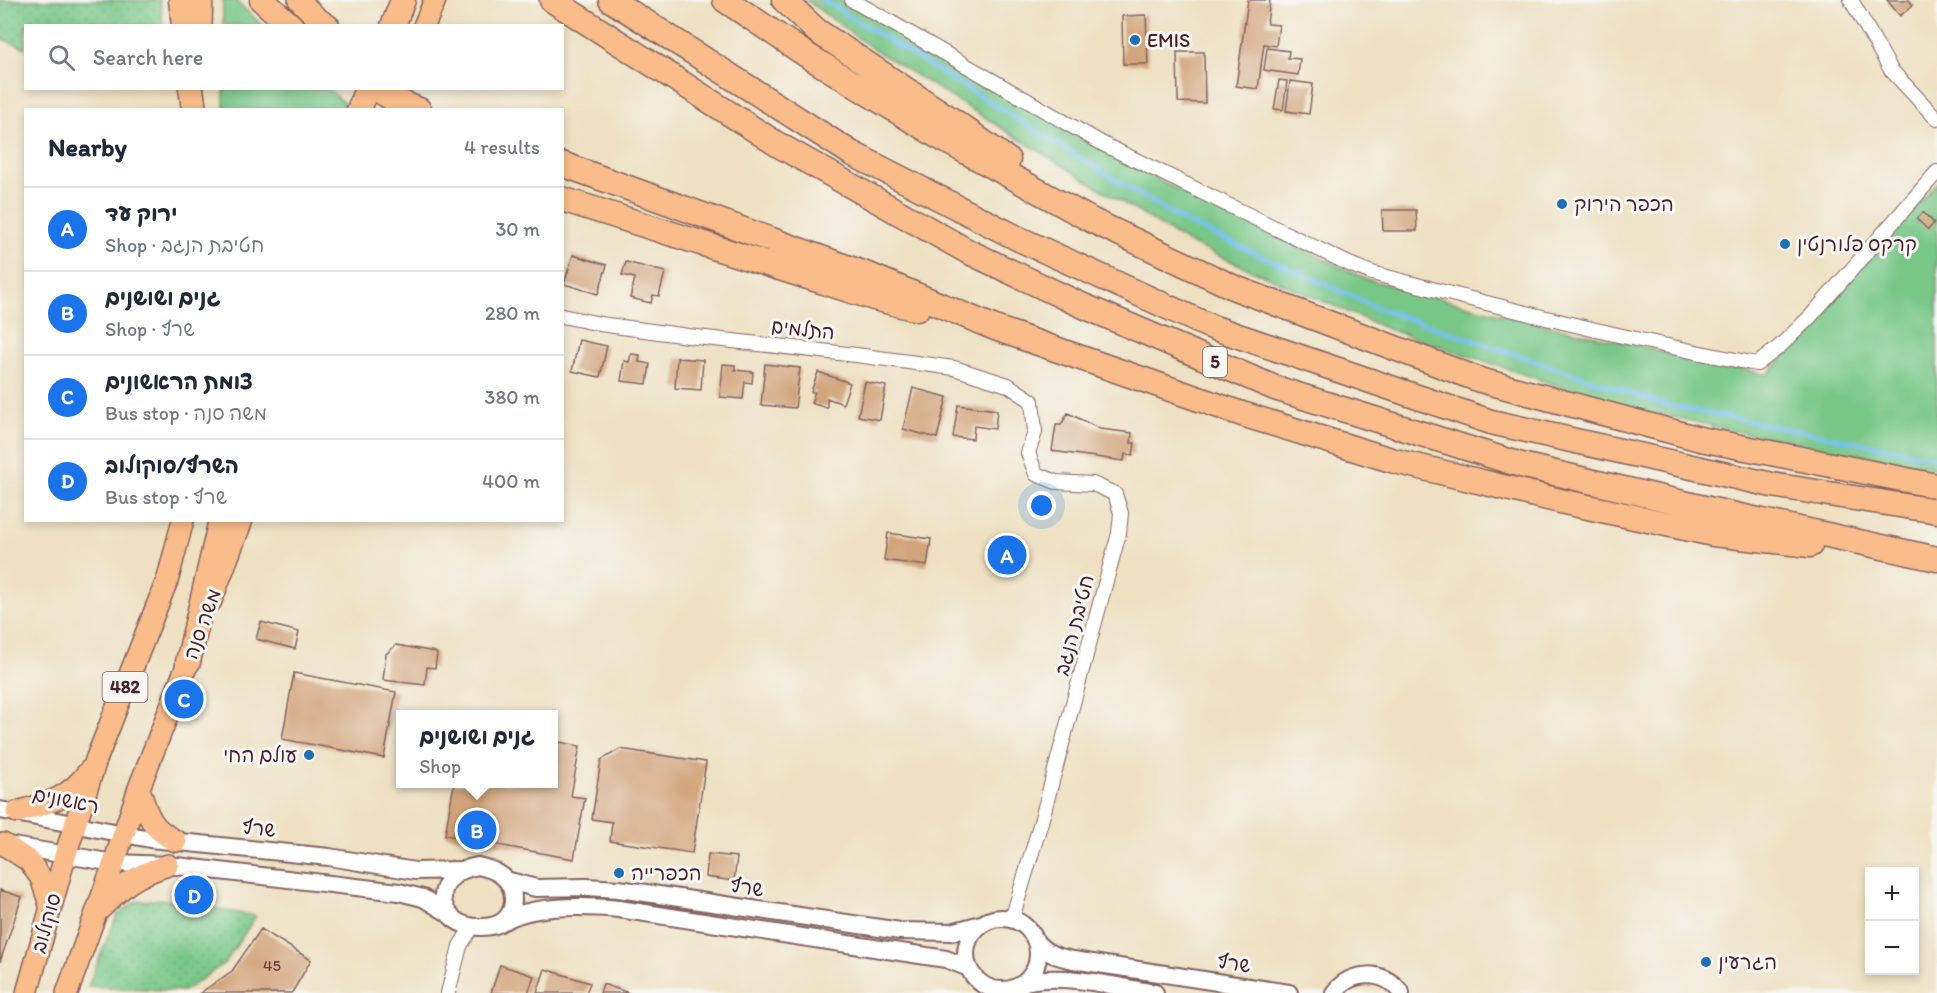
<!DOCTYPE html>
<meta charset="utf-8">
<style>
:root{--surface:#fff;--page:#f2f2f3;--text:#1f2937;--muted:#747a83;--line:#e0e1e3;--accent:#1a73e8}
body{margin:0;font-family:Itim,"Playpen Sans Hebrew",sans-serif;background:var(--page);color:var(--text)}
.controls{position:absolute;right:18px;bottom:18px;display:grid;overflow:hidden;border-radius:0px;box-shadow:0 3px 9px #0003}
.controls button{width:54px;height:54px;display:grid;place-items:center;padding:0;border:0;border-bottom:2px solid var(--line);background:var(--surface);color:var(--text);font:30px sans-serif}
.you{position:absolute;left:1042px;top:506px;width:21px;height:21px;margin:-15px;border:4px solid #fff;border-radius:50%;background:#1a73e8;box-shadow:0 0 0 9px #1a73e833}
.badge{display:grid;place-items:center;width:39px;height:39px;border-radius:50%;background:var(--accent);color:#fff;font-size:20px;font-weight:700}
.pin{position:absolute;translate:-50% -50%;border:3px solid #fff;box-shadow:0 2px 6px #0006}
.popup{position:absolute;left:396px;top:710px;width:162px;height:78px;box-sizing:border-box;display:grid;place-content:center;border-radius:0px;background:var(--surface);filter:drop-shadow(0 2px 4px #0005);font-size:20px;white-space:nowrap;color:var(--muted)}
.popup b{font-size:22px;color:var(--text)}
.popup::after{content:'';position:absolute;left:50%;top:100%;margin-left:-12px;border:12px solid transparent;border-top-color:var(--surface)}
.list{margin:0;padding:0;list-style:none}
h2{display:flex;justify-content:space-between;align-items:center;height:78px;margin:0;padding:0 24px;font-size:26px}
h2 small{font-size:20px;font-weight:400;color:var(--muted)}
.list li{display:grid;grid-template-columns:39px 1fr auto;gap:18px;align-items:center;box-sizing:border-box;height:84px;padding:0 24px;border-top:2px solid var(--line)}
.list b{display:block;font-size:22px;white-space:nowrap}
.list p{margin:0;font-size:20px;white-space:nowrap;color:var(--muted)}
.list em{font-size:20px;font-style:normal;color:var(--muted)}
.icon{flex:none;width:33px;height:33px;fill:none;stroke:currentColor;stroke-width:2;stroke-linecap:round;stroke-linejoin:round}
.map{position:relative;flex:none;width:1937px;height:993px;overflow:hidden}
.search{position:absolute;background:var(--surface);box-shadow:0 3px 9px #0003;left:24px;top:24px;width:540px;height:66px;display:flex;align-items:center;gap:15px;box-sizing:border-box;padding:0 21px;border-radius:0px;color:var(--muted);font-size:22px}
.panel{position:absolute;background:var(--surface);box-shadow:0 3px 9px #0003;left:24px;top:108px;width:540px;height:414px;border-radius:0px}
.map>svg:first-child{display:block}
.green{fill:#78c787;stroke:#617359;stroke-width:1.5}
.park{fill:url(#park-dots);stroke:#617359;stroke-width:1.5}
.lines{fill:none;stroke-linecap:round;stroke-linejoin:round}
.stream{stroke:#79bff0;stroke-width:4.5}
.building{fill:#d2a47c}
.minor-casing{stroke:#836360;stroke-width:16}
.tertiary-casing{stroke:#836360;stroke-width:20}
.primary-casing{stroke:#836360;stroke-width:24}
.motorway-casing{stroke:#836360;stroke-width:27}
.minor{stroke:#fff;stroke-width:14}
.tertiary{stroke:#fff;stroke-width:16}
.primary{stroke:#f9bc8a;stroke-width:21}
.motorway{stroke:#f9bc8a;stroke-width:24}
.poi-dot{fill:#1f6fb2;stroke:#f6f6f2;stroke-width:2}
.labels{text-anchor:middle;stroke-width:6;stroke-linejoin:round;paint-order:stroke}
.number-label{font-size:16px;fill:#6c403f}
.shield{fill:#f6f6f2;stroke:#7e6067;stroke-width:1.5}
.shield-label{font-size:18px;font-weight:bold;fill:#4a1f2b}
.poi-label{font-size:20px;fill:#4a1f2b;stroke:#f6f6f2;text-anchor:start}
.street-label{font-size:20px;fill:#4a1f2b;stroke:#f6f6f2}
</style>
<div class="map">
<svg width="1937" height="993" viewBox="0 0 1937 993">
<defs>
<pattern id="park-dots" width="8" height="8" patternUnits="userSpaceOnUse" patternTransform="scale(1.5)"><rect width="8" height="8" fill="#78c787"/><path d="M2 2h.1M6 6h.1" fill="none" stroke="#69aa75" stroke-width="1.8" stroke-linecap="round"/></pattern>
</defs>
<rect width="100%" height="100%" fill="#f6f6f2"/>
<filter id="ink" filterUnits="userSpaceOnUse"><feTurbulence type="fractalNoise" baseFrequency=".0167" numOctaves="2"/><feDisplacementMap in="SourceGraphic" scale="12" xChannelSelector="R" yChannelSelector="G"/><feConvolveMatrix kernelMatrix="1 2 1 2 8 2 1 2 1" color-interpolation-filters="sRGB"/></filter>
<filter id="wash" filterUnits="userSpaceOnUse"><feTurbulence type="fractalNoise" baseFrequency=".008" numOctaves="4" result="noise"/><feDisplacementMap in="SourceGraphic" scale="24" xChannelSelector="R" yChannelSelector="G"/><feGaussianBlur stdDeviation="1.35" result="paint"/><feColorMatrix in="noise" values="0 0 0 0 0 0 0 0 0 0 0 0 0 0 0 0 0 1.4 0 .05"/><feComposite in="paint" operator="in"/></filter>
<g filter="url(#wash)">
<rect width="100%" height="100%" fill="#eee0c1"/>
<path class="green" d="M223,0H235L262,25H223Z
M806,0H841L1170,186L1366,279L1507,316L1767,375L1937,183V469L1749,434L1610,403L1385,328L1187,242L873,49Z
M224,89H328L346,105L344,110L224,109Z"/>
<path class="park" d="M0,0H160L163,25L26,26L25,48L0,38Z
M161,899L256,916L225,963L184,991L88,986L117,915L135,902Z"/>
<g class="lines">
<path class="stream" d="M823,0L1185,222L1383,310L1666,405L1937,458"/>
</g>
<g id="blocks">
<path class="building" d="M1248,0H1270L1267,24L1279,25L1276,46L1264,44L1258,89L1236,86Z
M1887,0H1909L1913,5L1900,16Z
M1146,15L1148,64H1123L1122,16Z
M1267,48L1289,51L1288,58L1300,59L1298,75L1264,70Z
M1177,52H1204L1205,103L1178,102Z
M1279,80L1287,81L1283,110L1274,109Z
M1290,81L1313,84L1309,114L1286,111Z
M1382,210H1416L1417,231H1383Z
M1923,212L1934,223L1928,230L1917,219Z
M573,255L607,265L598,294L564,284Z
M626,262L665,272L659,296L653,295L651,303L630,298L635,278L622,275Z
M579,340L607,346L600,377L572,371Z
M631,354L640,355L639,362L650,364L647,384L621,381L624,361L629,362Z
M677,358L703,360L701,390L675,388Z
M723,364L735,365V370L753,372L752,383L745,382L743,399L720,397Z
M765,364L800,368L795,408L761,405Z
M818,372L850,383L843,404L827,398V408L811,403L815,392H811Z
M865,382L886,386L880,420L858,416Z
M913,388L947,397L937,438L903,429Z
M958,405L997,410L995,429L974,426L973,439L953,437Z
M1068,413L1100,429L1132,433L1131,443H1135L1133,455L1125,454L1124,461L1052,451L1056,425H1061Z
M888,533L931,539L927,566L884,560Z
M261,622L299,632L295,649L256,639Z
M396,645L435,652L437,654L435,668L427,667L425,685L383,680L386,654Z
M294,673L396,692L384,758L282,739Z
M554,741L580,746L571,796L585,798L574,859L445,835L454,784H554Z
M620,749L706,762L692,853L610,841L612,822L592,819L601,760Z
M708,854L737,857L734,881L706,877Z
M0,890L22,897L0,962Z
M261,929L311,960L293,991L291,993H200L232,971Z
M500,965L534,976L528,993H491Z
M545,969L590,983L586,993H537Z
M603,984L629,993H600Z"/>
</g>
</g>
<g filter="url(#ink)">
<use href="#blocks" fill-opacity="0" stroke="#836360" stroke-width="1.5"/>
<g class="lines">
<g class="minor-casing">
<path id="minor" d="M852,0L1103,144L1349,264L1372,273C1499,307 1628,340 1757,364L1779,347L1810,317L1937,172
M1851,0L1891,70L1937,119
M562,316L600,324L688,336L856,355L954,368L1008,385L1032,401L1035,432L1028,453L1036,474L1056,482L1093,484L1115,494L1121,513L1119,533L1041,822L1012,919
M448,993L460,946L472,927"/>
</g>
<g class="tertiary-casing">
<path id="tertiary" d="M0,810L150,839L329,857L415,871L462,870
M7,845L114,863L168,865L399,892L423,898L446,912
M478,866C497,870 514,879 513,901C513,908 509,917 503,921C497,926 488,927 481,927C435,928 427,874 478,866Z
M506,880L536,888L586,887L619,889L900,931L952,932L981,924
M966 954a36 36 0 1 1 72 0a36 36 0 1 1-72 0Z
M504,921C534,904 585,906 619,909L946,959L969,968
M1036,942C1046,954 1059,957 1073,960L1289,993
M1025,982C1061,972 1117,987 1155,993
M1334,993C1350,970 1385,969 1401,993"/>
</g>
<g class="primary-casing">
<path id="primary" d="M299,0L317,18L329,26
M201,26L202,0
M424,26L435,0
M211,601L242,520
M139,788C147,814 150,828 176,841
M17,812C49,803 68,799 89,771
M3,844L29,861L41,878L51,908
M100,909C125,884 134,876 168,865
M27,993L66,853L96,760L168,578L183,520
M67,993L114,863L139,788L194,647"/>
</g>
<g class="motorway-casing">
<path id="motorway" d="M181,0L184,26
M262,0L291,26
M552,0L777,144L967,251L1079,304L1275,388L1521,465L1717,511L1937,559
M611,0L851,153L1017,238L1209,326L1491,422L1772,485L1937,511
M725,0L805,54L939,137L1093,221L1235,288L1480,380L1700,439L1937,486
M784,0L817,31L955,122L1008,160
M393,26L403,0
M191,88L194,110
M375,88L393,99L419,110
M359,110L367,88
M562,164L871,276L995,328L1242,414L1391,460L1560,501L1713,534L1810,545
M562,199L874,298L917,309
M188,662L221,520"/>
</g>
<use href="#minor" class="minor"/>
<use href="#tertiary" class="tertiary"/>
<use href="#primary" class="primary"/>
<use href="#motorway" class="motorway"/>
</g>
</g>
<g class="poi-dot">
<circle cx="1135" cy="40" r="6"/>
<circle cx="1562" cy="204" r="6"/>
<circle cx="1785" cy="244" r="6"/>
<circle cx="309" cy="755" r="6"/>
<circle cx="619" cy="873" r="6"/>
<circle cx="1706" cy="962" r="6"/>
</g>
<g class="labels">
<g class="number-label">
<text x="272" y="971">45</text>
</g>
<g class="shield">
<rect x="1203" y="347" width="24" height="30" rx="4.5"/>
<rect x="102.5" y="672" width="45" height="30" rx="4.5"/>
</g>
<g class="shield-label">
<text x="1215" y="368">5</text>
<text x="125" y="693">482</text>
</g>
<g class="poi-label">
<text x="1147" y="47">EMIS</text>
<text x="1574" y="211">הכפר הירוק</text>
<text x="1797" y="251">קרקס פלורנטין</text>
<text x="297" y="762" text-anchor="end">עולם החי</text>
<text x="631" y="880">הכפרייה</text>
<text x="1718" y="969">הגרעין</text>
</g>
<g class="street-label">
<text transform="translate(803 329) rotate(6)" y="7">התלמים</text>
<text transform="translate(202 624) rotate(-70)" y="7">משה סנה</text>
<text transform="translate(1074 625) rotate(-75)" y="7">חטיבת הנגב</text>
<text transform="translate(66 800) rotate(11)" y="7">ראשונים</text>
<text transform="translate(259 828) rotate(7)" y="7">שרף</text>
<text transform="translate(747 887) rotate(9)" y="7">שרף</text>
<text transform="translate(46 923) rotate(-74)" y="7">סוקולוב</text>
<text transform="translate(1234 963) rotate(9)" y="7">שרף</text>
</g>
</g>
</svg>
<div class="controls">
<button>+</button>
<button>−</button>
</div>
<div class="you"></div>
<div class="pin badge" style="left:1007px;top:555px">A</div>
<div class="pin badge" style="left:477px;top:830px">B</div>
<div class="popup"><b>גנים ושושנים</b>Shop</div>
<div class="pin badge" style="left:184px;top:699px">C</div>
<div class="pin badge" style="left:194px;top:895px">D</div>
<div class="search"><svg class="icon" aria-label="search" viewBox="0 0 24 24"><circle cx="10" cy="10" r="6"/><path d="M15 15l6 6"/></svg>Search here</div>
<section class="panel">
<h2>Nearby<small>4 results</small></h2>
<ul class="list">
<li><span class="badge">A</span><div><b>ירוק עד</b><p>Shop · חטיבת הנגב</p></div><em>30 m</em></li>
<li><span class="badge">B</span><div><b>גנים ושושנים</b><p>Shop · שרף</p></div><em>280 m</em></li>
<li><span class="badge">C</span><div><b>צומת הראשונים</b><p>Bus stop · משה סנה</p></div><em>380 m</em></li>
<li><span class="badge">D</span><div><b>השרף/סוקולוב</b><p>Bus stop · שרף</p></div><em>400 m</em></li>
</ul>
</section>
</div>
